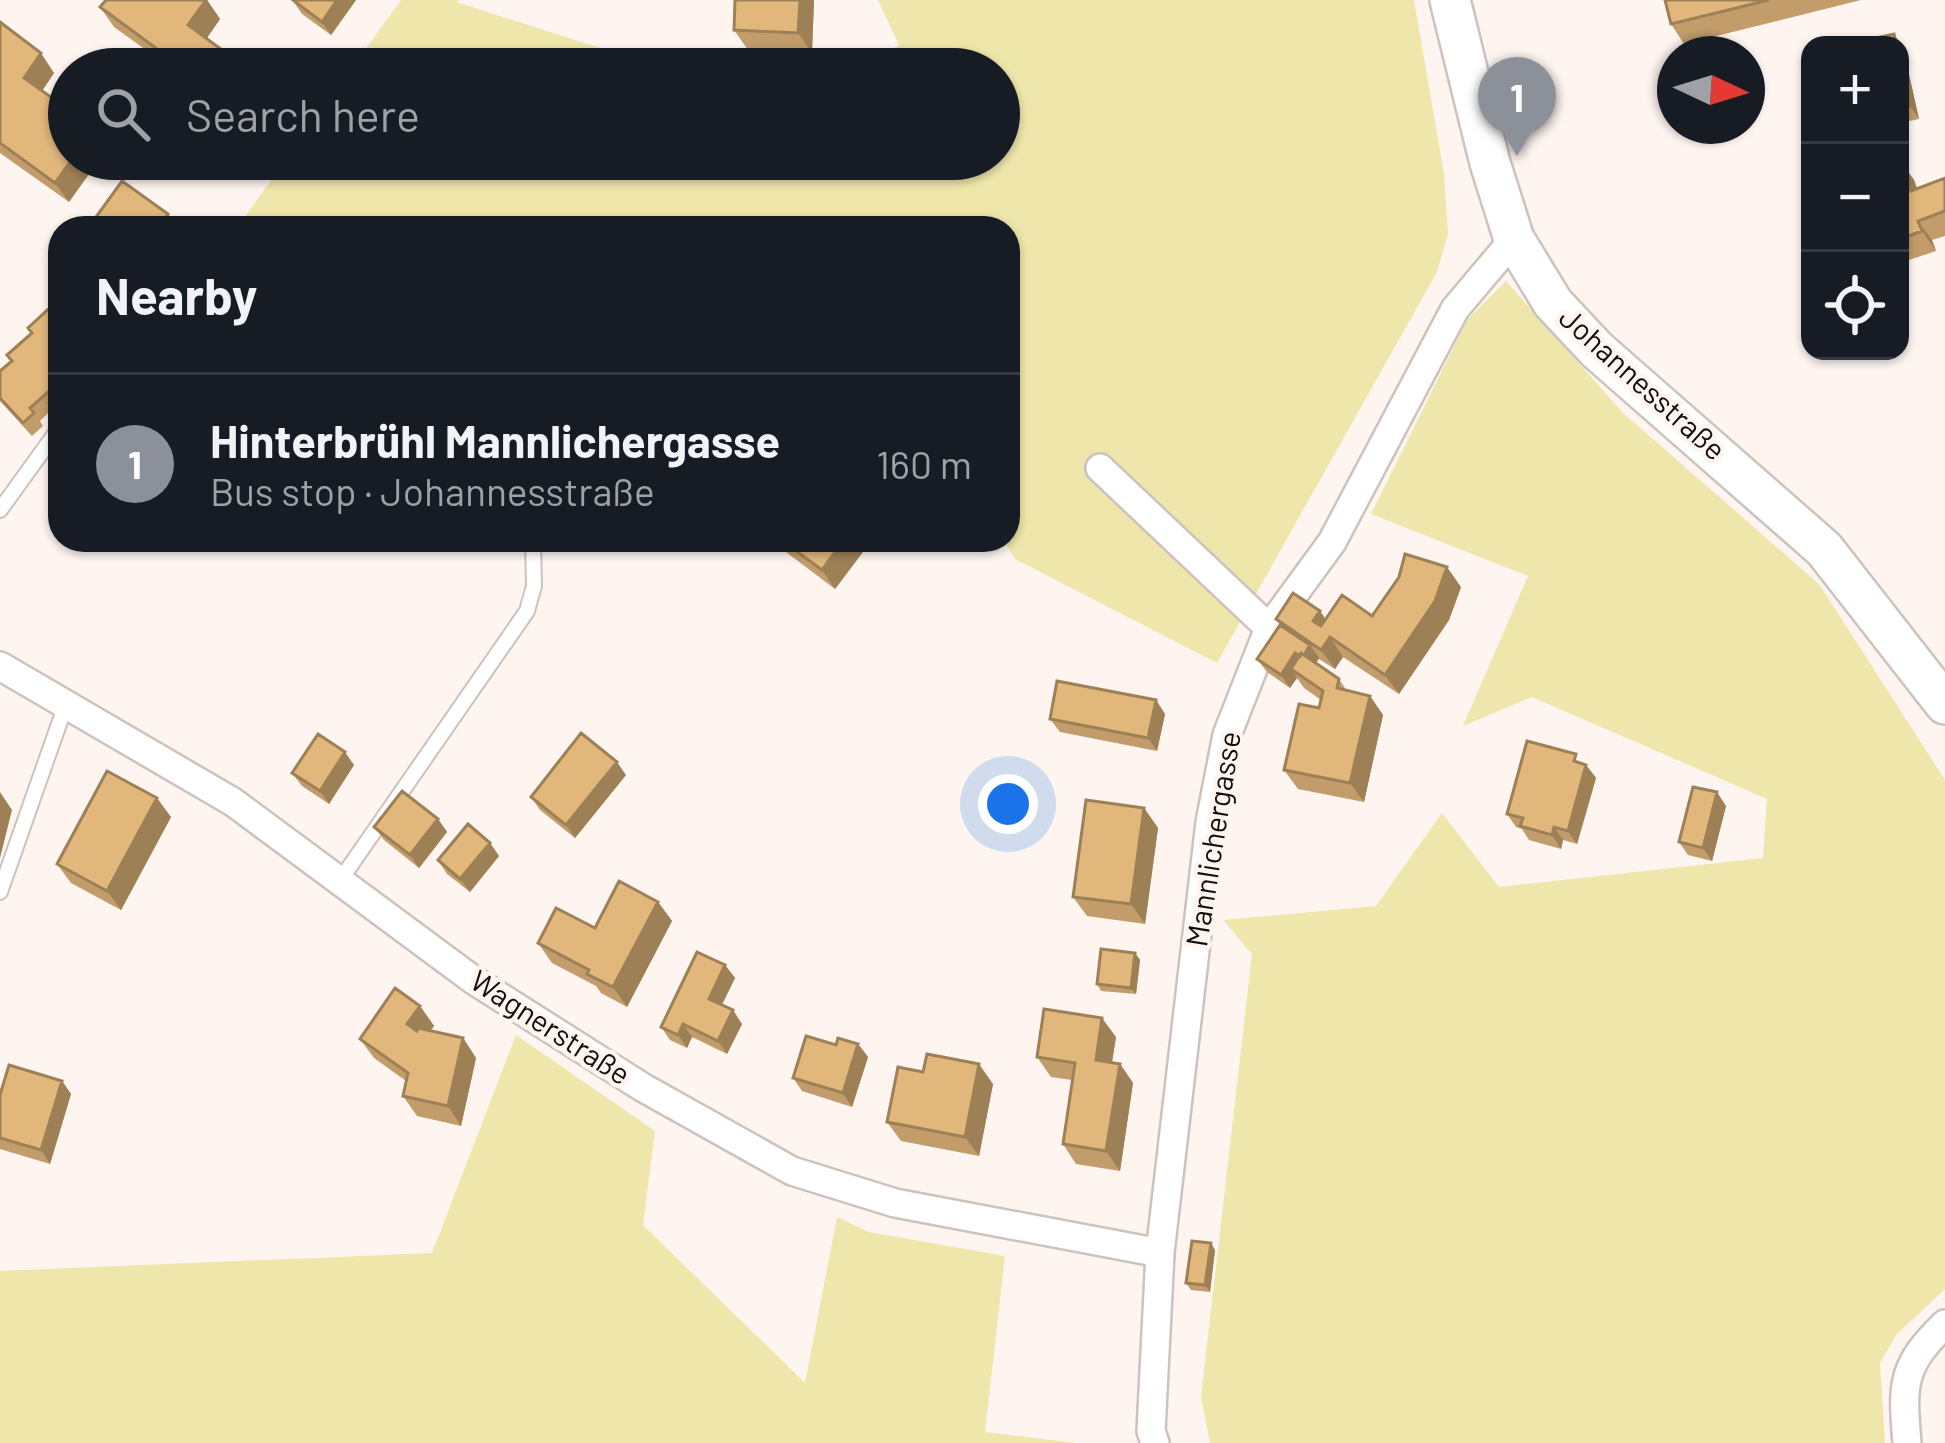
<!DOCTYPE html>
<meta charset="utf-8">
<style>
:root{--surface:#171b24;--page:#242831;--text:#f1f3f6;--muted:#9ea1a6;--line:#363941;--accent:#8c9099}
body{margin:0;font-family:Barlow,sans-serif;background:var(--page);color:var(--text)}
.controls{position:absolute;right:36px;top:36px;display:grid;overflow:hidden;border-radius:24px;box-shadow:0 3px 9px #0004}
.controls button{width:108px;height:108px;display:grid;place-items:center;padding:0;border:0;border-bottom:3px solid var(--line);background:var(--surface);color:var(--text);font:60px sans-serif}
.compass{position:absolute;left:1657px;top:36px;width:108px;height:108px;border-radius:50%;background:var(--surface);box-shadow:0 3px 9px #0004;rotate:94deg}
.you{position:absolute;left:1008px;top:804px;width:42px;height:42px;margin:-30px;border:9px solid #fff;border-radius:50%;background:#1a73e8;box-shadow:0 0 0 18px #1a73e833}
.badge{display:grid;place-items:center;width:78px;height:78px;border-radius:50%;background:var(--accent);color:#fff;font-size:39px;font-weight:700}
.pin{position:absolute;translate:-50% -99px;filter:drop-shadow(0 3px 6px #0008)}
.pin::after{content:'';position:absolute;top:63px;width:42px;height:36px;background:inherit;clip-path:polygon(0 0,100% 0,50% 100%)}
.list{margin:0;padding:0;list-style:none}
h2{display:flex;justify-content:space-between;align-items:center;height:156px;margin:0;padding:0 48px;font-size:51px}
h2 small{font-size:39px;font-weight:400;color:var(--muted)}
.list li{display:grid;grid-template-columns:78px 1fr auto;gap:36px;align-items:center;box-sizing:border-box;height:180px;padding:0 48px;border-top:3px solid var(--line)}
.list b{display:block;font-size:45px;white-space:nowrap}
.list p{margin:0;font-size:39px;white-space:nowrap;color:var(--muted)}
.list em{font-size:39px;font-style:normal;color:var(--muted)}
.icon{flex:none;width:66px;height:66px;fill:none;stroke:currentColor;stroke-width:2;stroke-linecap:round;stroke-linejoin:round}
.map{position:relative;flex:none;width:1945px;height:1443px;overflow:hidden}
.search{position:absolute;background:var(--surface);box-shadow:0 3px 9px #0004;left:48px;top:48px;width:972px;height:132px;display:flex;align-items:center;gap:30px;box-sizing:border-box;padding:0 42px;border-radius:66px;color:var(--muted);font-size:45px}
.panel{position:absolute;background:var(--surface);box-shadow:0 3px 9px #0004;left:48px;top:216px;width:972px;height:336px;border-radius:36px}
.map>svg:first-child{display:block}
.green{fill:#eee6aa}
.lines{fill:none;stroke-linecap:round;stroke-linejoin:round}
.lane-casing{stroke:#cdc2bd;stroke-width:18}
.street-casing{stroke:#cdc2bd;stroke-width:32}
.secondary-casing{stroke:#cdc2bd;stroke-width:44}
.lane{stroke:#fff;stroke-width:14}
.street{stroke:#fff;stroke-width:27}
.secondary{stroke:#fff;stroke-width:39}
.wall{fill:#c29d6b}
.shaded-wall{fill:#9e8057}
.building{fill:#e1b77c;stroke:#9e8057;stroke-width:3}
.labels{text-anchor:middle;stroke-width:9;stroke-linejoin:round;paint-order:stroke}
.street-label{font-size:30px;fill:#120e0c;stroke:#fef5f1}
</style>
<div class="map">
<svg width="1945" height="1443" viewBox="0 0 1945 1443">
<rect width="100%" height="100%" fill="#fef5f1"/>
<path class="green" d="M401,0H460L456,2L666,69H351Z
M878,0H1414L1444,174L1448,234L1437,272L1217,663L1015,559L1003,540H1008V228H237L286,159H999V69H856L899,45Z
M1506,281L1622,412L1819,584L1945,780V1289L1897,1334L1880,1363L1885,1443H1210L1201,1397L1252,954L1223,920L1376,906L1442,813L1499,887L1763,858L1767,799L1532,697L1463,726L1528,576L1371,514L1467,320Z
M516,1035L655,1131L643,1225L805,1383L837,1217L869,1232L1005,1256L985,1432L1076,1443H0V1271L432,1253Z"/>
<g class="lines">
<g class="lane-casing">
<path id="lane" d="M0,510L60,427
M339,882L527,611L534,586L533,540
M0,892L66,704"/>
</g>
<g class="street-casing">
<path id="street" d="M1100,468L1269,628
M0,666L233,802L472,979L642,1087L792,1171L895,1203L1160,1253
M1155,1443L1151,1431L1160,1253L1210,822L1227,735L1269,628L1332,542L1455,309L1514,239
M1907,1443C1902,1385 1901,1366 1945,1324"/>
</g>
<g class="secondary-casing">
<path id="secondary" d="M1450,0L1490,163L1514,239L1553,303L1597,350L1824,549L1945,704"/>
</g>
<use href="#lane" class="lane"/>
<use href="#street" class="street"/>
<use href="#secondary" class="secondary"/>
</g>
<path class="wall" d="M207,0L220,19L207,38L164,63L114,27L100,7Z
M356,0L331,35L302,14L293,1Z
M814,0L812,53L748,50L734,30Z
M1665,0H1861L1684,44L1671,24Z
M0,22L54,73L42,91L69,202L0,153Z
M1900,45L1903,48L1919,119L1900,123Z
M1900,161L1914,180L1917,188L1945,178V236L1932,240L1936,251L1900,263Z
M60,309V402L40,421L43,426L32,436L0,401V371Z
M770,540H872L835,589Z
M1461,587L1449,620L1399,694L1343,657L1335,669L1319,659L1316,663L1339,679L1347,691L1370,696L1383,715L1364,802L1298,789L1284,770L1319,708L1321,700L1304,688L1297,678L1290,688L1267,672L1257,659L1280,625L1276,619L1320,611L1326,620L1372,616Z
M1156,700L1165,714L1157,751L1060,732L1050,719Z
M1582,764L1586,765L1596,778L1577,844L1563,840L1561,849L1529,840L1522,829L1516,827L1507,814Z
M354,765L329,804L302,786L292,773Z
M626,775L575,838L540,810L531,797Z
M1726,806L1712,861L1688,855L1679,842Z
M1144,808L1158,828L1145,924L1087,916L1073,897Z
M171,817L121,910L71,883L57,864Z
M438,819L447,832L419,868L384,840L374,827Z
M490,843L499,856L470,892L447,874L438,860Z
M658,902L672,921L627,1007L601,993L596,986L552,963L538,943L595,928Z
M1135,953L1140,960L1136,994L1101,991L1097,984Z
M725,965L735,978L722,1005L742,1024L727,1054L692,1037L687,1048L670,1040L661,1027Z
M420,1006L434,1026L430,1031L463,1038L476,1058L461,1126L417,1116L403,1096L406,1081L374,1058L360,1039Z
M1116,1037L1112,1063L1120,1064L1133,1083L1120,1171L1076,1164L1063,1144L1072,1080L1051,1077L1037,1057Z
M858,1044L868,1057L852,1107L802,1091L793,1078Z
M923,1072L993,1084L979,1156L901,1141L887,1122Z
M62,1081L71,1094L50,1164L0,1149V1095Z
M1215,1250L1210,1292L1191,1290L1186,1283Z"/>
<path class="shaded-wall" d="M207,0L220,19L202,45L188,25Z
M337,0H356L331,35L322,22Z
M800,0H814L812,53L798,33Z
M1894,34L1903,48L1919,119L1910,106L1900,62V45H1896Z
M41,53L54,73L38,97L24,78Z
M72,159H100L69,202L55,183Z
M1900,161L1914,180L1924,210L1911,191Z
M168,214L178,228H158Z
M1918,221L1932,240L1936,251L1922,231Z
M844,540H872L835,589L822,570Z
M1447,567L1461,587L1449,620L1399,694L1385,675Z
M1320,611L1333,631L1326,640L1313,621Z
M1330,637L1343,657L1335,669L1321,650Z
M1310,645L1319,658L1311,671L1302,658Z
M1295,653L1305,667L1291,669L1297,678L1290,688L1281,675Z
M1370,696L1383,715L1364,802L1350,783Z
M1156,700L1165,714L1157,751L1148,738Z
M345,752L354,765L329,804L320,791Z
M617,762L626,775L575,838L566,825Z
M1586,765L1596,778L1577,844L1568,831Z
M0,792L12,810L0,858Z
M1717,792L1726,806L1712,861L1703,848Z
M157,798L171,817L121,910L107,891Z
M1144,808L1158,828L1145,924L1131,904Z
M438,819L447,832L419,868L410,855Z
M1554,827L1563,840L1561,849L1552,835Z
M490,843L499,856L470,892L460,879Z
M658,902L672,921L627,1007L613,987Z
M1135,953L1140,960L1136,994L1131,988Z
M725,965L735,978L718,1012L709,999Z
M420,1006L434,1026L421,1043L407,1024Z
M733,1010L742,1024L727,1054L718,1041Z
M1102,1018L1116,1037L1109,1080L1096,1060Z
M683,1024L692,1037L687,1048L678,1035Z
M463,1038L476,1058L461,1126L448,1106Z
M858,1044L868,1057L852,1107L843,1093Z
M979,1064L993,1084L979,1156L965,1137Z
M1120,1064L1133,1083L1120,1171L1106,1151Z
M62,1081L71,1094L50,1164L41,1150Z
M1211,1243L1215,1250L1210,1292L1205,1285Z"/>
<path class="building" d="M106,0H206L188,25L248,69H159L168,57L100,7Z
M293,0H337L322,22Z
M735,0H800L798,33L734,30Z
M1665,0H1769L1671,24Z
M0,22L41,53L24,78L69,110V159H72L55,183L0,143Z
M1894,34L1896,45L1848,44Z
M1900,62L1910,106L1900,108Z
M1900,161L1911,191L1945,178V211L1918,221L1922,231L1900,239Z
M122,181L168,214L158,228H88Z
M55,303L60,309V372L50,381L55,386L30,408L34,413L23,423L0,398V371L12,361L7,355L32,333L28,328Z
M781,540H844L822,570Z
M1405,554L1447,567L1435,601L1385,675L1330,637L1321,650L1276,619L1293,593L1320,611L1313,621L1321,626L1342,595L1372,616L1399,577Z
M1280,625L1310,645L1304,655L1301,653L1300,656L1295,653L1281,675L1257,659Z
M1301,653L1339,679L1337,688L1370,696L1350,783L1284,770L1299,704L1319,708L1323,691L1291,669Z
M1057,681L1156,700L1148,738L1050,719Z
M581,733L617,762L566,825L531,797Z
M318,734L345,752L320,791L292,773Z
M1527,741L1576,754L1574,761L1586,765L1568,831L1554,827L1552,835L1520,826L1523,818L1507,814Z
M107,771L157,798L107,891L57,864Z
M1693,787L1717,792L1703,848L1679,842Z
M402,791L438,819L410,855L374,827Z
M1086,800L1144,808L1131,904L1073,897Z
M468,824L490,843L460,879L438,860Z
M619,881L658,902L613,987L587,974L589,970L538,943L556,908L595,928Z
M1101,949L1135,953L1131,988L1097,984Z
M697,952L725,965L709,999L733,1010L718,1041L683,1024L678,1035L661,1027Z
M395,988L420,1006L407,1024L417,1031L418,1028L463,1038L448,1106L403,1096L408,1073L360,1039Z
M1044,1009L1102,1018L1096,1060L1120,1064L1106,1151L1063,1144L1075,1063L1037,1057Z
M806,1036L836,1045L838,1038L858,1044L843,1093L793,1078Z
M927,1054L979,1064L965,1137L887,1122L898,1067L923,1072Z
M9,1065L62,1081L41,1150L0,1138V1095Z
M1192,1241L1211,1243L1205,1285L1186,1283Z"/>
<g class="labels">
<g class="street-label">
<text transform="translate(1642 384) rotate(42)" y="10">Johannesstraße</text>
<text transform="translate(1214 839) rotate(-81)" y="10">Mannlichergasse</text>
<text transform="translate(550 1028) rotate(33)" y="10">Wagnerstraße</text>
</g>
</g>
</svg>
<div class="controls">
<button>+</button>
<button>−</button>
<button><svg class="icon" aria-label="locate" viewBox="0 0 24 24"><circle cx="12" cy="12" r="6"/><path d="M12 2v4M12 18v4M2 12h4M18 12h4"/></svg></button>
</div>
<svg class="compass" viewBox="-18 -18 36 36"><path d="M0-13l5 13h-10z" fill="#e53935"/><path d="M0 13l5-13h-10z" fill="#9ea1a6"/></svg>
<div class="you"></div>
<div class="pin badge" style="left:1517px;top:156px">1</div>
<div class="search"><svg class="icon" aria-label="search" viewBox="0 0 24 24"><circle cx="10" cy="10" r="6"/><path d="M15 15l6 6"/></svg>Search here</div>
<section class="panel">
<h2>Nearby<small></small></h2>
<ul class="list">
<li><span class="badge">1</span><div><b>Hinterbrühl Mannlichergasse</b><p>Bus stop · Johannesstraße</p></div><em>160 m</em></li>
</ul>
</section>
</div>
